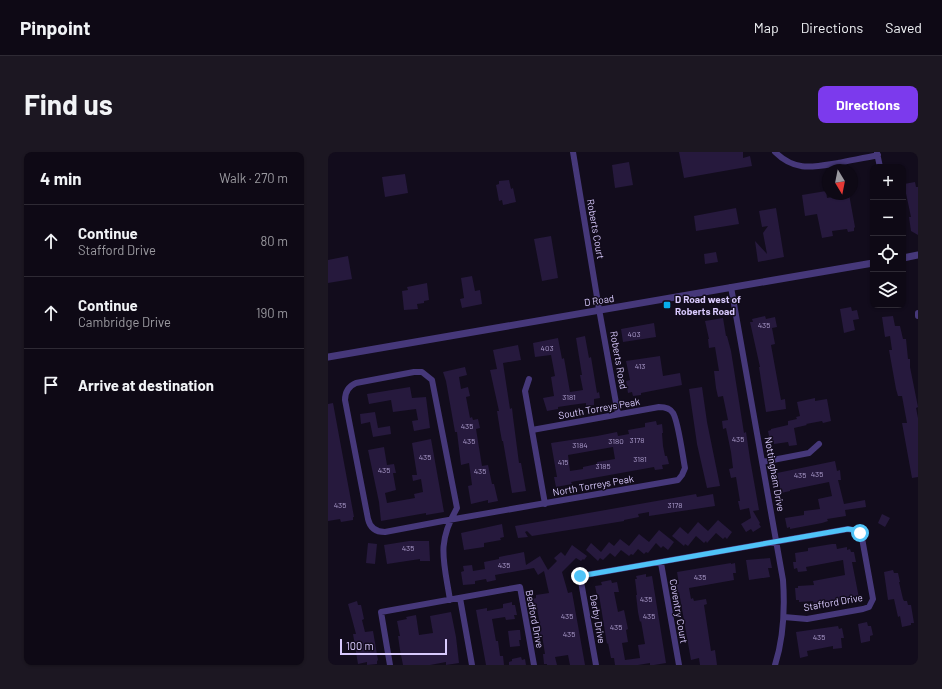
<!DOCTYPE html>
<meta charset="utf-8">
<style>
:root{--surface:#0e0915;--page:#1c1722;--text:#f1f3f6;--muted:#9b9aa0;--line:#2e2a34;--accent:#7c3aed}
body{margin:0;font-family:Barlow,sans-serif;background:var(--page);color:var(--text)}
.controls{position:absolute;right:12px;top:12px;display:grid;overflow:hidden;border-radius:8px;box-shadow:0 1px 3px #0004}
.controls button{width:36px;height:36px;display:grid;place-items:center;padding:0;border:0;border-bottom:1px solid var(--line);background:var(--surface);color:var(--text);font:20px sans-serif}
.compass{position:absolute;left:494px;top:12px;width:36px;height:36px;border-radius:50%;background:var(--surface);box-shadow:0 1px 3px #0004;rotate:170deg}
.scale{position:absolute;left:12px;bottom:10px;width:107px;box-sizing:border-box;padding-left:4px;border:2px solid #d8c9fd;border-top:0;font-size:11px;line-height:14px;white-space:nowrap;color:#d8c9fd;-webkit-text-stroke:3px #120c1c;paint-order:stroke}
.stop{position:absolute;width:12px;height:12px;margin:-9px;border:3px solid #4fc3f7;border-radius:50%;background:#fff}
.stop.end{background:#4fc3f7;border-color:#fff;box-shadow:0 1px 4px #0008}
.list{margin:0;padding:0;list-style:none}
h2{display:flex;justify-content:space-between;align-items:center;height:52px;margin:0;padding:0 16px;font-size:17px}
h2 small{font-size:13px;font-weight:400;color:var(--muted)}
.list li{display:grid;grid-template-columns:26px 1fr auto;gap:12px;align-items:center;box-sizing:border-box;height:72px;padding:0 16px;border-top:1px solid var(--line)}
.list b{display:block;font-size:15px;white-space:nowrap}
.list p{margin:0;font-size:13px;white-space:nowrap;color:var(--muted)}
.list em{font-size:13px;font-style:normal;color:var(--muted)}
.icon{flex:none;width:22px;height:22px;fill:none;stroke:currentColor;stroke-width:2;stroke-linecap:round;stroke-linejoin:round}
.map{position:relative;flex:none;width:590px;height:513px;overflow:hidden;border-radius:8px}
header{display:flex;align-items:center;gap:24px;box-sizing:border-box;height:56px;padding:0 20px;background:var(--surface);border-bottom:1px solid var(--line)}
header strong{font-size:19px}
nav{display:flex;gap:22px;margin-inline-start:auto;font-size:14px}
.intro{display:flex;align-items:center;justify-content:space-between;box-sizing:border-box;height:96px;padding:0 24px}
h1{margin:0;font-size:28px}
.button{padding:10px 18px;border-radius:8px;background:var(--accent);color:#fff;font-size:14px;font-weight:700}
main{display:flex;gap:24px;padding:0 24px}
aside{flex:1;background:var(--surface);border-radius:8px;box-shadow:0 1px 3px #0004}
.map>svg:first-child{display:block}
.building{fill:#26193d;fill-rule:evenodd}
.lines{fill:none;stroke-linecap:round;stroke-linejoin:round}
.minor{stroke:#46387a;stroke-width:6}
.tertiary{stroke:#46387a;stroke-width:7}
.route{stroke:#4fc3f7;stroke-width:5}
.poi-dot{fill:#07adeb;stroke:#120c1c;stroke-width:1.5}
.labels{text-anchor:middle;stroke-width:3;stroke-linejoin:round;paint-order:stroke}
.number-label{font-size:8px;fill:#ac9dcd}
.street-label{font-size:10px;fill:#d8c9fd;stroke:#120c1c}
.poi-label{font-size:10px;font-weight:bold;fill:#d8c9fd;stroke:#120c1c;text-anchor:start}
</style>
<header>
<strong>Pinpoint</strong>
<nav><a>Map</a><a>Directions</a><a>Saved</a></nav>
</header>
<div class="intro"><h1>Find us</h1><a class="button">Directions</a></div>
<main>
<aside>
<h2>4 min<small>Walk · 270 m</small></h2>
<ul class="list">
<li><svg class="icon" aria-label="ahead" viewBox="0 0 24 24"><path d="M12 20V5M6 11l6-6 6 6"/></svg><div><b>Continue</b><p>Stafford Drive</p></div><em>80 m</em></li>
<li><svg class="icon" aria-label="ahead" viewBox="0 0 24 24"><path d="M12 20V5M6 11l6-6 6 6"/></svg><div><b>Continue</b><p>Cambridge Drive</p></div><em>190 m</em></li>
<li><svg class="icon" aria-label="arrive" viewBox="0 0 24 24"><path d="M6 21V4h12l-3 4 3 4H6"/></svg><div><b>Arrive at destination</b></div></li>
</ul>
</aside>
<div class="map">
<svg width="590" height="513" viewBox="0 0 590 513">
<rect width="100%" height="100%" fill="#120c1c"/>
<path class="building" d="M351,0H415V6L422,4L424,14L356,26Z
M301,10L305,33L287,36L284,13Z
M77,22L80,41L57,45L54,25Z
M181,28L183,37L185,36L188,50L175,53L174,48L171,49L168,33L171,32V29Z
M587,30L588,35H590V83L583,79L581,65H583L576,32Z
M498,39L499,46L521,42L527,75L526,76V79L520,80L519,77L504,79L505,84L494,86L489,62L477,64L474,43Z
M408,56L411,72L368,79L366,64Z
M448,56L456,105L430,110L427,89L439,102L435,81L440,74L434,75L431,59Z
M223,84L230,126L214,129L206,87Z
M388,100L390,110L377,112L376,102Z
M20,104L24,127L0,131V108Z
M144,124L147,139L152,138L154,152L134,156L132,147L136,146L133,126Z
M99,131L101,148L96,149V151L89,152L90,157L76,158L74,139L80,138L79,135Z
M523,155L524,159L529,158L531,167L525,168L527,178L516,181L512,157Z
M437,164L438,167L447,165L449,175L444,176L447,192L443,193L453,248L457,247L458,257L438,260L431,215H432L422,170H425L424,167Z
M565,164L567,174H572L575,187H578L580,207H582V215L590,255L588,256L590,266V325L584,326L574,271H579L574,244H570L568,237L561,198H564L562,184L557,185L554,165Z
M395,166L398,184H399L403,199L416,281L418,280L422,307L431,358L425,359L432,371L431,372L433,375L425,380L423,377L418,380L413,372L423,366L421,356L412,358L410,349H412L408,325L403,326L401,317L405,316L403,300L398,276L395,277L394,269L400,268L395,244L390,245L388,236L386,219H391L387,195L381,196L380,187H381L377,169Z
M326,171L328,185L295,190L293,177Z
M257,184L261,206L263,205L269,241L271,240L272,246L266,247V253L258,254V251L243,253L230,255V257L219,259L215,246L226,244L223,225L227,224L223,203L207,205L205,191L230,186L234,207L236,206L242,240L255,238L252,223H254L248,186Z
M190,193L193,208L175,211L182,257L184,256L185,265L191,311H193L198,339L184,341L175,289H174L172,278L169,259H171L162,218L169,217L165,198Z
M332,204L335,224L352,221L354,233L313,241V243L305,244L304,240L300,241L298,229L302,228L298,209Z
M137,215L139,223L131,225L133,237L140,235L142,244L138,245L142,266L144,265L145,268L150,267L152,276L148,277L154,314L160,313L164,332H166L170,349L160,351V348L143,352L140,334L144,333L141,311L133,313L129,280H127L118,229L115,220Z
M82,235L84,246L98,245L102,276L86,279L84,269L90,268L88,257L65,260L63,248L41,252L39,242Z
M374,235L379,270L392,334L379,336L369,292L361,237Z
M487,246V249L499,247L503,269L495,271L494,269L478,272L479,273L466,276L469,293L461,294L460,290L446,292L445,288L442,289L440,279L443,278V277L460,273V269L469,267L468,265L472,264L469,250Z
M5,251L26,365H25V368L13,370L12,367L0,369V252Z
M47,260L50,276L62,274L63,282L45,285L42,270L33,272L32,262Z
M328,269L329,273L334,272L335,281H334L335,294L337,304H339L341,312L334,313L335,317L327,318L326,315L243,330L244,332L228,335L226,325H229L223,291L269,284L289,280L290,284L301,282L300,278L317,275V271ZM285,295L287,307L269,310V312L255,315V317L242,319L240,303Z
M103,287L116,360L98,363V361L53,369L51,350L40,298L56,295L59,313L66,312L68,321H65L68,338L57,341L59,351L87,346L86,342L95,340L93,327L85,329L84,323H89L84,291Z
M507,309L509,319L512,318L513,328H510L516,352L537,348L538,355L517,358L518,364L499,367L500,369L494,371L462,377V375L459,376L457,366L476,363V359L492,357L490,347L504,344L501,330L462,338V339L453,341L449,321Z
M368,342L369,345L385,342L387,354L321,364V360L310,362L311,365L296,368V369L204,384L199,379L197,380L200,385L190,386L187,374Z
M554,362L562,366L557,375L550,371Z
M390,368L404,380L399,387L397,385L395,387L388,381L379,391L378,389L376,391L368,384L360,394L357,392L356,394L344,384L352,375L360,382L370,370L380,379Z
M174,372L176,385L172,386L173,388L156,391V395L136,398L133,381Z
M331,378L346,390L340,398L335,394L333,396L328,391L320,401L318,400L316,402L310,397L305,403L303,402L301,404L293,398L287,405L282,401L275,408L272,406L270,409L258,398L263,391L273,400L281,390L286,394L292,387L301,394L311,382L321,390Z
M81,389H101L102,409H92V407L59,412L56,393Z
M40,391L49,392L47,412L38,411Z
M504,392H508L509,397L519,395V398L522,397L523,400H526L528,410H524L531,446L490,454L489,452L486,453L485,449L471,450V448H468L467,436H470V434L486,433L485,429L517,423L515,408L478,415L479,419L470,420L469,416L466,417L465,410H468L467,401L480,399V396Z
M244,393L259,404L256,408L255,407L253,409L248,406L234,420L240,441L244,440L257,513H242L240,503L227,505L229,513H219V512H216L215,502H217L214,483H211L209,474L212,473L209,456L206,457L205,447L208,446V443L221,441L216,419L210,423L206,416L167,423L168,428L159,430L158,427L147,429V432L135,433L133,420L136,419L135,414L144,413L145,419L157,417L156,410L171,407V405L196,400L198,413L212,404L220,418L229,409L226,406L233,400L237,404Z
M442,406L444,416H440L442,425L421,428L418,408Z
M403,411V412L407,411L408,421H405L406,428L361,436L363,447L365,446L366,449L378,447L379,452L376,453L380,479L383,499L387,498L389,513H372L371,506L363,508L351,440L349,441L348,433L351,432L349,420Z
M565,418L566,421H570L572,430H571L575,447L576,449H579L580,453H583L586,471H583V473L574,475L572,464L570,465L566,447L560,448L556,420Z
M318,422V425L324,424L338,511L326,513H322V511L310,513H287L286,506H283L280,491L279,492L271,443H269L267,434L274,433L273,430L283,428L284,431L289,430L291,440H286L290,460L296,458L300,477L298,478L300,490L294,491L297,508L312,506L310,493L317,492L313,469L312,470L310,460L308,443H309L307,427H309L308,424Z
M29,449L30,453H33L36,467L34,468L37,480L45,479L50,508L49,509V512L39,513V510L30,512L25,482H28L20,452Z
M184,450V453H187L189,463H186L187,467L178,468L177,465L164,467L168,489H170L172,504H175L176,513H158L148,458L159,456V459L175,456V452Z
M123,460L128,485L131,511L118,513V510L102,513H75L72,498L70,484H72L69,469L79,467L78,465L88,463L91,483L105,481L102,464Z
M539,470L540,474H543L545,483L542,484V489L533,491L530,472Z
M510,474L511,477L514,476L516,486H513L514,496L505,497V494L479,499L480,504L472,506L468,480Z
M189,478H192L193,488H191L192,494L182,495L180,479Z
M193,505L194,508L197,507L198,513H181V510L184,509V507Z"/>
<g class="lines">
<path class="minor" d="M245,0L271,157L290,262
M447,0C467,20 485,15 510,11C524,8 537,6 550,3
M549,1L552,15
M403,135L455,428C457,457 456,485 447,513
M590,161V164
M201,227L197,239L217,352
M434,310L481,301L491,292
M333,411L351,513
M132,446L144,513
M122,448C116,409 108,392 129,356L104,228L94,220H86L28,231C21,234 17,240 17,248L40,367C42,376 48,380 57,380L115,369C193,356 271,342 350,328L354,323L357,316C355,306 350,268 345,261C342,256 337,255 331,255L204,278
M62,513L53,460L192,435L206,513
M268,513L252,424L520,377L530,379L534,386L545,447L541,455L535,457L479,467L456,465"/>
<path class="tertiary" d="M575,106L590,103
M0,205L545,111"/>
</g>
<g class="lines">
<path class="route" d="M252,424L520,377L527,378L532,381"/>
</g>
<rect class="poi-dot" x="335" y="149" width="8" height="8" rx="2"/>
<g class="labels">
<g class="number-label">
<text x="436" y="176">435</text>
<text x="306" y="185">403</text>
<text x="219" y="199">403</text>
<text x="312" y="217">413</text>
<text x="241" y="248">3181</text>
<text x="139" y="277">435</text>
<text x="410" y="290">435</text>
<text x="309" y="291">3178</text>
<text x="141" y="292">435</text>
<text x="288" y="292">3180</text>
<text x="252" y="296">3184</text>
<text x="97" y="308">435</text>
<text x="312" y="310">3181</text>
<text x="235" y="313">415</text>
<text x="275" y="317">3185</text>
<text x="56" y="321">435</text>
<text x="152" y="322">435</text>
<text x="489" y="325">435</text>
<text x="472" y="326">435</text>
<text x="12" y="356">435</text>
<text x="347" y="356">3178</text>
<text x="80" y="399">435</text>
<text x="176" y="416">435</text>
<text x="372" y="428">435</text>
<text x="318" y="450">435</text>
<text x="239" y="467">435</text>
<text x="321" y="467">435</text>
<text x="288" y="478">435</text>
<text x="241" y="485">435</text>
<text x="491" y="488">435</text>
</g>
<g class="street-label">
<text transform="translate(268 77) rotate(80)" y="4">Roberts Court</text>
<text transform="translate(271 148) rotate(-9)" y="4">D Road</text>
<text transform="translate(291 208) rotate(80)" y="4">Roberts Road</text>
<text transform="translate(271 256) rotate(-10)" y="4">South Torreys Peak</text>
<text transform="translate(447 322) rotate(80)" y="4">Nottingham Drive</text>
<text transform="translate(265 333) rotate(-10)" y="4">North Torreys Peak</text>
<text transform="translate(505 450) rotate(-10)" y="4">Stafford Drive</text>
<text transform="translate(351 459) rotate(80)" y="4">Coventry Court</text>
<text transform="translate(207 467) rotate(79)" y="4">Bedford Drive</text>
<text transform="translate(270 467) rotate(80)" y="4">Derby Drive</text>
</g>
<g class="poi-label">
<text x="347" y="151">D Road west of<tspan x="347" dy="12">Roberts Road</tspan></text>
</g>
</g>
</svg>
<div class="controls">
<button>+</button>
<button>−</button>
<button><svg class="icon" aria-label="locate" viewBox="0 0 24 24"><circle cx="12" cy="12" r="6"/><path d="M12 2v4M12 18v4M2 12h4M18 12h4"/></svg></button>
<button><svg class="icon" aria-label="layers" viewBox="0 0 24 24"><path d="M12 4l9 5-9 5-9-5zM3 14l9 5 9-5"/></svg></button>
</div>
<svg class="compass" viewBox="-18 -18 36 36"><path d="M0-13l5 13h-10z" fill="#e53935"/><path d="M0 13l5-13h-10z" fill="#9b9aa0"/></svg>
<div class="scale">100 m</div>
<div class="stop" style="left:532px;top:381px"></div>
<div class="stop end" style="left:252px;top:424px"></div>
</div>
</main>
